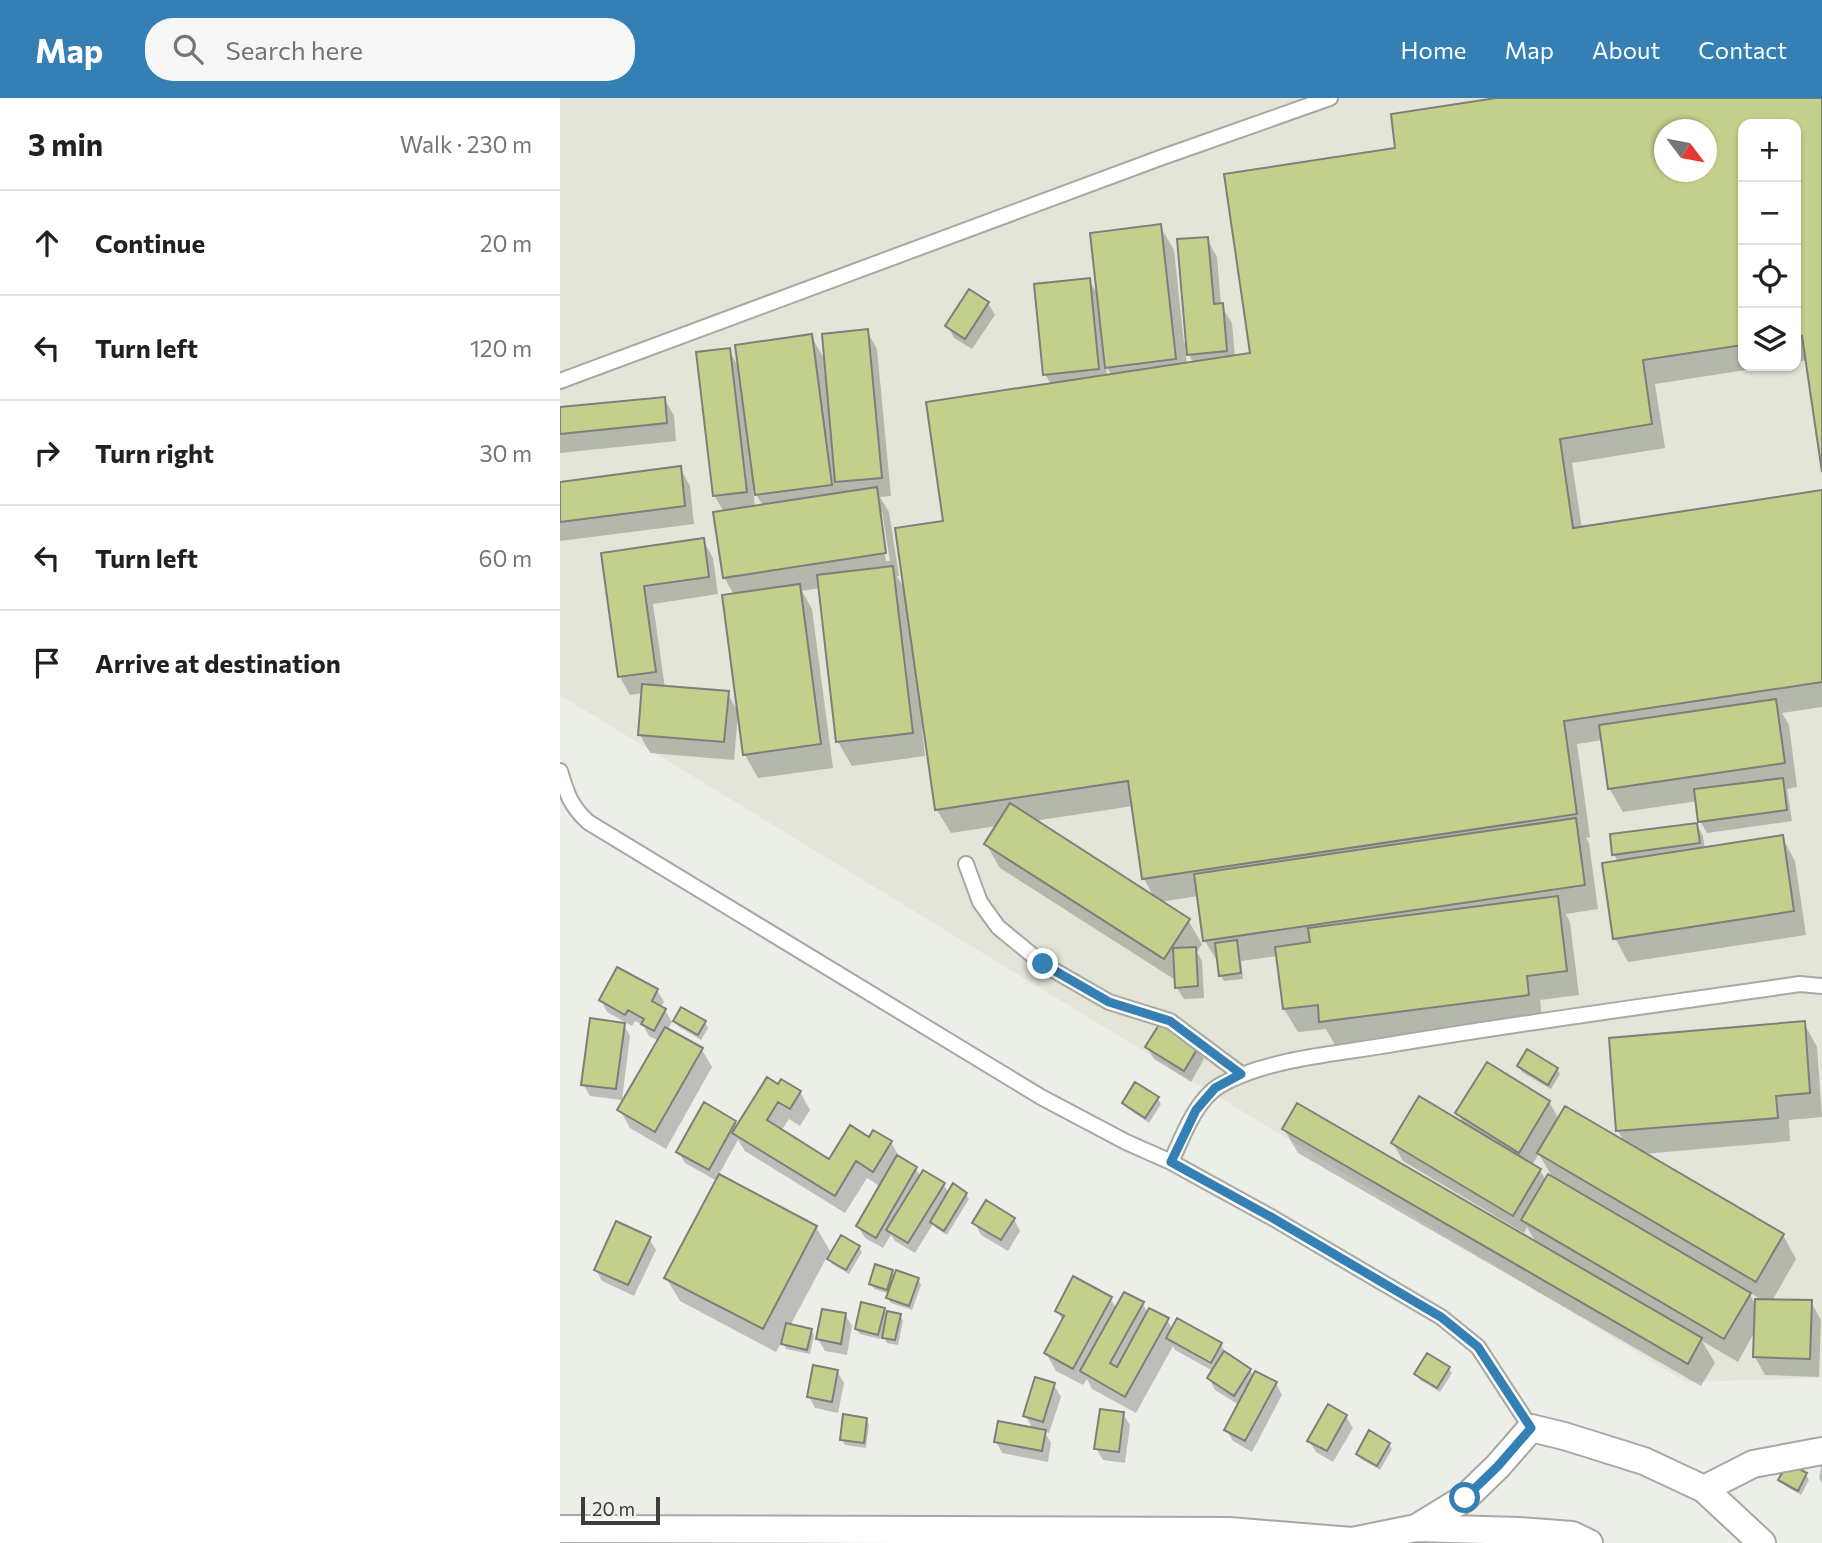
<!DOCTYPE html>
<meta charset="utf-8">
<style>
:root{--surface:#fff;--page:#f6f6f6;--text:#202124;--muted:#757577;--line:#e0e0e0;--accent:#347fb3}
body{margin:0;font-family:Commissioner,sans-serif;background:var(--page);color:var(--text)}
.controls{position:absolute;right:21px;top:21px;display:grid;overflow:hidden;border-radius:14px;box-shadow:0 2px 5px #0004}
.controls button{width:63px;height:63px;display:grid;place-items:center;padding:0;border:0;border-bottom:2px solid var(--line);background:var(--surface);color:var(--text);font:35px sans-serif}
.compass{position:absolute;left:1094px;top:21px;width:63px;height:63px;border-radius:50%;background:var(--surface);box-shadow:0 2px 5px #0004;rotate:122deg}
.scale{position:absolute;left:21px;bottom:18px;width:79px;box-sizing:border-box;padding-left:7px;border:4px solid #3c3c3a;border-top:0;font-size:19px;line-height:24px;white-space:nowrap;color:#3c3c3a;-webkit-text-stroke:5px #eceee8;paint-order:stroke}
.stop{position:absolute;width:21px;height:21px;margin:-16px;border:5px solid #347fb3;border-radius:50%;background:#fff}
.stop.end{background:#347fb3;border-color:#fff;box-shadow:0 2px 7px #0008}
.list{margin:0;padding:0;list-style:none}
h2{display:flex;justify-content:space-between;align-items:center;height:91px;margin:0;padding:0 28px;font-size:30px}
h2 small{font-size:23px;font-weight:400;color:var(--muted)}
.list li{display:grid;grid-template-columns:46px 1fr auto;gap:21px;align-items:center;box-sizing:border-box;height:105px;padding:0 28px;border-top:2px solid var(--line)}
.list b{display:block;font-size:26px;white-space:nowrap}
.list em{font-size:23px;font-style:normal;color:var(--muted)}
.icon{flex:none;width:38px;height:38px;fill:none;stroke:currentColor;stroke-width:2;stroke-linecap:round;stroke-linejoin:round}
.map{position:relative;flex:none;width:1262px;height:1445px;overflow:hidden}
header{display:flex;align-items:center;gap:42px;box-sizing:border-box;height:98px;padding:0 35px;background:var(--accent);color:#fff}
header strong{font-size:33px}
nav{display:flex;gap:38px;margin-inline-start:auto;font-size:24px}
.search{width:490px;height:63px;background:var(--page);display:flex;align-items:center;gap:18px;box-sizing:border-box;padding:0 24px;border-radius:28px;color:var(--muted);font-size:26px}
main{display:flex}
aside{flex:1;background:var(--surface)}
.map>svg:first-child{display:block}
.built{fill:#e2e5d7;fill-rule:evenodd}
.shadow{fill:#0003;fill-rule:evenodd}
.building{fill:#c3d08c;stroke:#7e7f7a;stroke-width:2;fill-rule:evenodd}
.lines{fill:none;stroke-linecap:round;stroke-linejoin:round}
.lane-casing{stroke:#a7a8a3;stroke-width:18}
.street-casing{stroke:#a7a8a3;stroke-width:30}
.lane{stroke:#fff;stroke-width:14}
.street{stroke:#fff;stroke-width:26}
.route{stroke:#347fb3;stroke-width:9}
</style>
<header>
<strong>Map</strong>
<div class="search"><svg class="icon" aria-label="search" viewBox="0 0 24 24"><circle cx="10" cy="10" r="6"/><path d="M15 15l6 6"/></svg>Search here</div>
<nav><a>Home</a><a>Map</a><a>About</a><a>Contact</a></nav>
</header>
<main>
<aside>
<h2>3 min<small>Walk · 230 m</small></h2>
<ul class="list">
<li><svg class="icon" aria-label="ahead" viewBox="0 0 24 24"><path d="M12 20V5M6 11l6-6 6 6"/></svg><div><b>Continue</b></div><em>20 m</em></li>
<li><svg class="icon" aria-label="left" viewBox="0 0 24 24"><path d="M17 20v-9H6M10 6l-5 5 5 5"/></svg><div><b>Turn left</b></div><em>120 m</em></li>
<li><svg class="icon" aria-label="right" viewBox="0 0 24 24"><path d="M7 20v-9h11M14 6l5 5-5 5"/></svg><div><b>Turn right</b></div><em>30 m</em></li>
<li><svg class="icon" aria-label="left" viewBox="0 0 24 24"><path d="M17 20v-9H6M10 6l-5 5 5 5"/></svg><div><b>Turn left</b></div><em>60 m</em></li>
<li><svg class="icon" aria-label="arrive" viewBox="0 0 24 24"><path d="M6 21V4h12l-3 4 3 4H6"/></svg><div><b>Arrive at destination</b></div></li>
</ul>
</aside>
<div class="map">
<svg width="1262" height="1445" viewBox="0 0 1262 1445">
<rect width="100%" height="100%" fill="#eceee8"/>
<path class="built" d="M0,0H1262V1280L1126,1284L0,597ZM1183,26H1236V268H1183ZM1104,32H1146V74H1104Z"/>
<path class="shadow" d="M948,0H1262V362L1247,262L1236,264V26H1183V268H1212L1095,286L1105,350L1012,365L1022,431L1262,394V609L1222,615L1229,627L1237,689L1227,691L1232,723L1147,735L1140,723L1138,703L1063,714L1049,690L1043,642L1017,646L1030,739L1026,740L1029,745L1038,811L1006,816L1010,824L1019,897L980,902L982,921L775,947L766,931L738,934L724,911L718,858L681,863L683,881L664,883L661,878L659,866L645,843L638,798L600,804L628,822L642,846L637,854L642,863L644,900L624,901L617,890V883L440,770L426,746L437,728L391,735L377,712L365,630H362L365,658L292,668L278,644L260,490L242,493L252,511L273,670L198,680L185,657L178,615L174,662L90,655L80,637L83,595L70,597L60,579L43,457L143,442L153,460L158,496L93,506L105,590L167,595L179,615L174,497L164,479V414L154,397L169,252L180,272L251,238L266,264L307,233L317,251L331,398L320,399L329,414L339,478H337L345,492L385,424L491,287L485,276L529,182L539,199L600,128L614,152L624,245H627L647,141L657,159L661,207L672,225L675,259L692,257L837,52ZM1104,32H1146V74H1104ZM625,250L634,266L627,267ZM546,268L552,278L547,279ZM193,391L203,408L195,409ZM319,414H322L330,463H326ZM573,708L584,781L595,801L474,723Z
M428,205L435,217L412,251L394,240L388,228Z
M104,300L114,318L116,343L0,355V311Z
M120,370L130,388L134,426L0,443V385Z
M1137,727L1143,738L1145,751L1222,739L1235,763L1246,837L1068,864L1055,840L1058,764L1054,756Z
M97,892L104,904L100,910L105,912L112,924L107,932L142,952L152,969L106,1051L70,1030L60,1012L99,943L89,938L83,927L75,923L72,928L47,914L41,902Z
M115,923L145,924L148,930L141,942L118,928Z
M1244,925L1257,949L1262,1019L1229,1022L1230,1043L1083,1056L1223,1137L1236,1161L1212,1203L1251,1204L1261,1222L1259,1279L1205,1277L1195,1259V1233L1178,1264L1142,1243L1155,1265L1141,1288L738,1055L724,1031L977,1146L967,1129L964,1135L843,1063L833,1045L904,1027L898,1015L928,967L989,1004L999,1021L1065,1045L1058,1033ZM979,1056L994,1082L986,1083L980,1072L972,1067ZM1189,1194L1203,1203L1196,1208Z
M64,927L70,938L62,1002L30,998L23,986Z
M587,949L637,950L644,961L631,984L594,961Z
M959,968L997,971L1000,976L991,991L962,974Z
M218,989L240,994L250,1012L240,1028L229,1021L221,1033L270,1063L309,1042L331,1044L341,1062L356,1071L361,1079L383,1086L389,1095L406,1096L409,1101L387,1137L375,1129L373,1126L355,1155L335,1143L331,1137L323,1150L305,1140L298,1128L321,1089L307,1080L285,1115L185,1053L178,1042L158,1078L256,1129L270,1153L230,1228L251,1232L254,1237L250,1256L226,1251L222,1243L216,1254L120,1203L106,1180L157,1083L125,1065L118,1054L175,1024L178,1029Z
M598,1001L601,1006L589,1025L567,1010L564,1005Z
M454,1121L460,1133L448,1153L421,1137L415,1125Z
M89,1140L96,1152L74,1198L42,1183L36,1172Z
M299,1149L302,1154L289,1176L272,1166L269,1161Z
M332,1173L335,1179L358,1181L361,1187L352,1212L331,1205L328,1200L330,1196L314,1191L311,1186Z
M550,1200L557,1211L583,1206L588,1215L607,1222L613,1232L661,1246L666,1257L690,1272L694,1279L716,1285L722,1297L692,1354L673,1343L666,1331L679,1307L655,1292L649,1280L653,1273L615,1252L613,1248L576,1315L532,1291L527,1281L523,1287L496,1273L486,1255L503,1223L497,1212Z
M324,1211L328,1219L340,1217L343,1223L338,1247L327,1245L322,1236L320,1241L300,1236L296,1231Z
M285,1216L292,1228L287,1257L265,1253L258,1241Z
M888,1270L892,1275L880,1294L860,1282L856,1276Z
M277,1273L284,1285L278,1315L255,1310L249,1298Z
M494,1287L501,1299L489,1335L484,1333L491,1345L488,1364L442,1355L436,1343L473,1331L465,1317Z
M563,1316L570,1327L565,1365L543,1362L536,1350Z
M786,1318L793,1330L773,1364L756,1354L749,1343Z
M306,1321L309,1327L306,1350L285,1347L282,1342Z
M829,1346L832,1351L820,1372L801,1361L798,1356Z
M1262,1362V1385L1259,1380Z
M1228,1367L1246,1377L1249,1382L1241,1397L1224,1387L1220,1382Z"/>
<path class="building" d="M936,0H1262V374L1242,238L1236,239V26H1183V247L1083,262L1092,326L1000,341L1013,430L1262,392V584L1004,623L1017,716L582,781L568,683L375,712L335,430L383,423L366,304L690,255L664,76L835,50L831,16ZM1104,32H1146V74H1104Z
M601,126L616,261L545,270L530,135Z
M648,139L654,206L663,205L667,253L627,257L617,141Z
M530,180L539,271L483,277L474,186Z
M409,191L429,204L405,241L385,228Z
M308,231L322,380L275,384L262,236Z
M252,236L272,387L195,397L175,247Z
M170,250L187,394L153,398L136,254Z
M105,299L107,325L0,336V309Z
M121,368L125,408L0,424V384Z
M317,389L326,455L163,480L153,414Z
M144,440L149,479L84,488L96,574L58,579L41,455Z
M333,468L353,635L276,644L257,477Z
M240,486L261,646L183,657L162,497Z
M82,586L169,593L164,644L78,637Z
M1216,601L1225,665L1048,691L1039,627Z
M1223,680L1227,712L1138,724L1134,691Z
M450,705L630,821L604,861L424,746Z
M1016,720L1025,787L643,843L634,776Z
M1137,725L1140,745L1052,757L1050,736Z
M1223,737L1234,813L1053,841L1042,765Z
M998,798L1007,873L967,878L969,897L759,924L758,907L723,911L715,849L750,844L748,830Z
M677,842L681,875L659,878L655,845Z
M636,849L638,888L615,890L613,850Z
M57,869L98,891L92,903L106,911L94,933L81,926L84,921L68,912L65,917L39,902Z
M121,909L146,923L138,937L113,923Z
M30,920L65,925L56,991L21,987Z
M1245,923L1250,995L1216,998L1218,1020L1056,1033L1049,940Z
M600,925L639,948L624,973L585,949Z
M105,929L143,950L95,1034L57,1012Z
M967,951L998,970L988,987L957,968Z
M927,964L990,1003L959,1055L895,1015Z
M207,979L218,986L221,981L241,993L230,1011L218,1004L207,1022L269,1061L290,1027L309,1039L313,1032L332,1043L313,1074L296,1063L275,1098L172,1035Z
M575,984L599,999L585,1020L562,1005Z
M859,998L981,1071L953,1118L831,1045Z
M144,1004L176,1023L149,1072L116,1054Z
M737,1005L1142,1240L1128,1266L722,1031Z
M1005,1008L1224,1136L1196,1184L977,1055Z
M337,1057L357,1069L316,1140L296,1128Z
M363,1072L385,1085L348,1145L326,1132Z
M159,1076L257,1128L203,1231L104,1180Z
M988,1076L1191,1195L1164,1241L961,1122Z
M393,1085L407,1095L384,1133L370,1124Z
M426,1102L455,1120L441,1142L412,1125Z
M56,1123L91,1139L68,1187L34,1172Z
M281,1137L300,1148L286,1172L267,1161Z
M315,1166L333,1172L327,1192L309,1186Z
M336,1172L359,1180L349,1208L326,1200Z
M513,1178L552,1199L513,1271L484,1255L504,1218L495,1213Z
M564,1194L584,1204L550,1265L557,1269L589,1210L609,1220L565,1299L520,1273Z
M1195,1201L1252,1202L1250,1261L1193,1259Z
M301,1204L325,1210L318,1237L295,1231Z
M262,1211L286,1215L281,1246L256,1241Z
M327,1213L341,1216L335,1242L322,1240Z
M617,1220L662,1245L651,1265L606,1240Z
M226,1225L252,1231L247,1252L221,1246Z
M664,1253L691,1271L674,1298L647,1280Z
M867,1255L890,1269L877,1290L854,1276Z
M253,1267L278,1272L272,1304L247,1299Z
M695,1273L717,1284L685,1343L664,1332Z
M475,1279L495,1285L483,1324L463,1318Z
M768,1306L787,1317L767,1353L747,1343Z
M540,1311L564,1314L559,1354L534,1351Z
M283,1316L307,1320L304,1345L280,1342Z
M438,1323L486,1332L482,1353L434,1344Z
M809,1332L830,1345L817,1368L796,1356Z
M1228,1365L1247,1375L1238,1393L1218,1382Z"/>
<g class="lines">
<g class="lane-casing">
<path id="lane" d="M0,283L600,60L770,0
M0,673C7,696 10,707 28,724L481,999L566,1044L611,1064L711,1119L881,1219L918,1249L971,1330
M406,766L420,804L438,829L483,866L549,904L610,923L681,976
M611,1064C622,1040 635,1003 659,988C704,961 776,956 828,947C965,924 1103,906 1240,886L1262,888"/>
</g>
<g class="street-casing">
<path id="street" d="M1144,1391L1193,1366L1262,1353
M856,1430L959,1433L1012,1437L1029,1445
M0,1431L669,1433L792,1443L856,1430L905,1400L938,1368L971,1330L1004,1338L1084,1363L1144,1391L1202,1445"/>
</g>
<use href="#lane" class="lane"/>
<use href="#street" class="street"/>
</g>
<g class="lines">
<path class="route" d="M483,866L549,904L610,923L681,976L655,990L636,1012L611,1064L711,1119L881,1219L918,1249L971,1330L938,1368L905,1400"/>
</g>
</svg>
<div class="controls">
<button>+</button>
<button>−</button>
<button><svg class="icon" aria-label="locate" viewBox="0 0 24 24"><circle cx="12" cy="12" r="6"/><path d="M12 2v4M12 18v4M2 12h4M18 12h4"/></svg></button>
<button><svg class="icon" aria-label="layers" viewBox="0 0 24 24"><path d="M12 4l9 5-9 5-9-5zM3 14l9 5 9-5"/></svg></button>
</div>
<svg class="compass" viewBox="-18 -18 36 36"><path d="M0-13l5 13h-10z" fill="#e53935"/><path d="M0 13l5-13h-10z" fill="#757577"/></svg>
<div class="scale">20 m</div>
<div class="stop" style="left:905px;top:1400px"></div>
<div class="stop end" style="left:483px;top:866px"></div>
</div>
</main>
